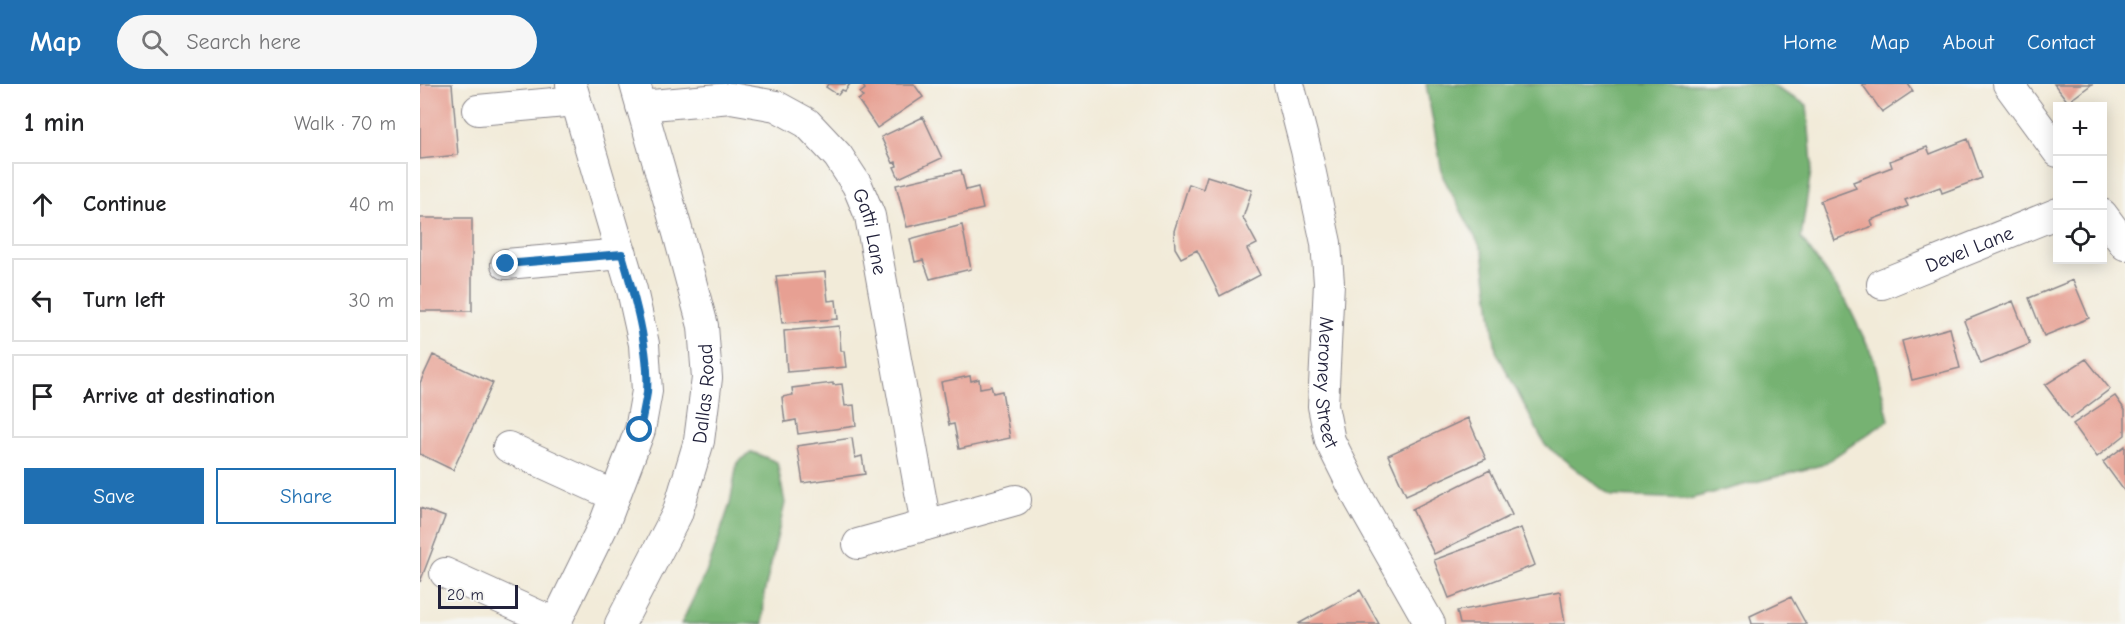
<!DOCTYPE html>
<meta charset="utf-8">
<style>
:root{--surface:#fff;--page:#f6f6f6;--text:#202124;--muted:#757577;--line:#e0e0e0;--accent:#1f6fb2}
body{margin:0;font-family:"Comic Neue",sans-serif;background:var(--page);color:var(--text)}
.controls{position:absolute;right:18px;top:18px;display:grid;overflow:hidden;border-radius:0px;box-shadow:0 3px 15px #0003}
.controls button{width:54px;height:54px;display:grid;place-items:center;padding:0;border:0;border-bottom:2px solid var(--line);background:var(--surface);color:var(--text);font:30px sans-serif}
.scale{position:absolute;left:18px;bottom:15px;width:80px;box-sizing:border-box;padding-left:6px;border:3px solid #22223b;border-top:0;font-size:16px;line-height:21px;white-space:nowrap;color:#22223b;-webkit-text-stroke:4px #f6f6f2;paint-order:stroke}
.stop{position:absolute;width:18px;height:18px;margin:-14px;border:4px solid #1f6fb2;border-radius:50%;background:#fff}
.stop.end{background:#1f6fb2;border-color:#fff;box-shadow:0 2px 6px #0008}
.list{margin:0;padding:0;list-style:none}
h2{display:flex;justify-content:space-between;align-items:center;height:78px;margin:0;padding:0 24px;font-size:26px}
h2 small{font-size:20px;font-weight:400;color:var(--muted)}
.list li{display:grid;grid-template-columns:39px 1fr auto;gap:18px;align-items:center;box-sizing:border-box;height:84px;margin:0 12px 12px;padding:0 12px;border:2px solid var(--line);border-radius:0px}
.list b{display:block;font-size:22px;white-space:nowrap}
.list em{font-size:20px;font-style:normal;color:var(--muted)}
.actions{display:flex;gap:12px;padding:18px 24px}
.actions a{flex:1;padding:14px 0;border:2px solid var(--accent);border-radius:0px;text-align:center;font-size:21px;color:var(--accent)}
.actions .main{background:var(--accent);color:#fff}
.icon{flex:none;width:33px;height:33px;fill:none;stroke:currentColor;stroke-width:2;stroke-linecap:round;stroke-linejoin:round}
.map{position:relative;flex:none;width:1705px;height:540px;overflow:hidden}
header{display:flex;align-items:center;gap:36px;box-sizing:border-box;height:84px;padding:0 30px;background:var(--accent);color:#fff}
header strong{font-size:28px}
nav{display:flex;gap:33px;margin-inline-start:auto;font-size:21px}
.search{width:420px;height:54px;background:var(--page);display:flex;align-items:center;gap:15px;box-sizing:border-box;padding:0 21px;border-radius:33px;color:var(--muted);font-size:22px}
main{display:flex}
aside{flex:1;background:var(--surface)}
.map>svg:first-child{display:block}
.forest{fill:#76b272;stroke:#4c6a56;stroke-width:1.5}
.building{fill:#e7a093}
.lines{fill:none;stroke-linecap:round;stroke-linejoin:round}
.minor-casing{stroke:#8a868a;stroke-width:32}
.minor{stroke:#fff;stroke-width:30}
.route{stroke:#1f6fb2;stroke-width:8}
.labels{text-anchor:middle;stroke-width:4.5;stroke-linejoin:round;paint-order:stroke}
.street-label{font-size:20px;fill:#22223b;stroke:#f6f6f2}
</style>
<header>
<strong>Map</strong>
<div class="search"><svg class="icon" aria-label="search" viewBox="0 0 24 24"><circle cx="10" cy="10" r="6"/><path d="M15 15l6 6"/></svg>Search here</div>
<nav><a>Home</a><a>Map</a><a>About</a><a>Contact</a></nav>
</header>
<main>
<aside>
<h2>1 min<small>Walk · 70 m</small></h2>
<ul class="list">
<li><svg class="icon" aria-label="ahead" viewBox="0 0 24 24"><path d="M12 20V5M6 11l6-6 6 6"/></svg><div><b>Continue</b></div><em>40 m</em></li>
<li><svg class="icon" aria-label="left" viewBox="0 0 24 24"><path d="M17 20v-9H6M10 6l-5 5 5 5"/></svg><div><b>Turn left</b></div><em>30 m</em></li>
<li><svg class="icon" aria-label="arrive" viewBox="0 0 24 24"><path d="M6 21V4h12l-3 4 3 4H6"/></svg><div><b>Arrive at destination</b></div></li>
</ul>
<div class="actions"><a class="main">Save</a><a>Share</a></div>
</aside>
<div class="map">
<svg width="1705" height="540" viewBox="0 0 1705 540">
<rect width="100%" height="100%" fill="#f6f6f2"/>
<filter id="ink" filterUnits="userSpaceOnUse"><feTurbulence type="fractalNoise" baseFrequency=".0167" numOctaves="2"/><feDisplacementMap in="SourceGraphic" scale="12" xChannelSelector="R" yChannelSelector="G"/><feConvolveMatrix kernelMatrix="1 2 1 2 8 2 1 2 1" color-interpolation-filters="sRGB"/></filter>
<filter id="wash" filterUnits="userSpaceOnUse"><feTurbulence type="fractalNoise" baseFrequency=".008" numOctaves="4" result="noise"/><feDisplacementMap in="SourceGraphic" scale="24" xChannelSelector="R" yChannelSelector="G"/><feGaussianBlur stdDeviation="1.35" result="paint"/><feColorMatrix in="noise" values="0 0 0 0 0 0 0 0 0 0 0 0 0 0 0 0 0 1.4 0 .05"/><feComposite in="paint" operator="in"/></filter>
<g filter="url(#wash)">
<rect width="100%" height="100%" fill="#f2ebd9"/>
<path class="forest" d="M1006,0H1349L1387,21L1392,80L1381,154L1426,217L1454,275L1469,336L1402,381L1269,415L1191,412L1125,361L1076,267L1063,168L1023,93Z
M332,368L357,378L365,419L344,510L343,540H261L288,484L310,420L317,379Z"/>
<g id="blocks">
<path class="building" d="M0,0H32L38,71L0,75Z
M408,0H430L425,7L422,6L418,11L406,3Z
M442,0H494L503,13L457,44L438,16L443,13L440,9L445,5Z
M1442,0H1488L1493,7L1462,28Z
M1634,0H1672L1648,18Z
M503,33L522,74L479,94L474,83L477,82L476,78L473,79L461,53Z
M1548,55L1562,94L1522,109L1520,103L1485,116L1488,122L1451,136L1453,142L1414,156L1400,117L1436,104L1433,98L1472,83L1470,77L1507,63L1510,70Z
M541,86L546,106L558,103L563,125L487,143L476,101Z
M787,92L832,106L823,134L837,160L827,165L840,191L800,212L777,166L761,174L755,164L754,147L769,100L783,105Z
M0,134H52V227H0Z
M542,141L551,185L510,195L503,176L495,178L490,155Z
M405,188L408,217L416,216L418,235L362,239L356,192Z
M1653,196L1669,234L1624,252L1609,214Z
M1593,217L1610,260L1561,280L1544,237Z
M419,242L421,267H424L426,283L367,288L364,247Z
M1530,244L1540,284L1492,296L1482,257Z
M13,271L73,299L33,386L0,370V299Z
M1666,275L1690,305L1650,335L1625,301Z
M550,292L551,297L559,295L560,304L571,302L573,309L582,307L590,354L539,365L534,340L529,341L521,298Z
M413,299V301L422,300L425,322L434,321L436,342L378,350L376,336L365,338L362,313L373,311L372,304Z
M1695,312L1705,326V351L1677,373L1653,340Z
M1048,334L1066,375L986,411L968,371Z
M432,354L435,374L442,372L445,390L383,399L377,362Z
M1705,362V408L1683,378Z
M1070,386L1092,431L1014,470L992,425Z
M0,424L25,433L0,498Z
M1101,444L1115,481L1029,514L1014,476Z
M940,506L959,540H878Z
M1140,508L1145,540H1040L1037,527Z
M1371,513L1386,540H1332L1330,532Z"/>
</g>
</g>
<g filter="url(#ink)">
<use href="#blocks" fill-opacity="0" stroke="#8a868a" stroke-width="1.5"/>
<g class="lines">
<g class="minor-casing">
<g id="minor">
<path id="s1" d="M869,0L886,66L906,159L909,199L903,322L910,357L939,415L1010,540"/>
<path d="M1588,0L1638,68"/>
<path id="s2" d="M221,22L311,14L356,22L387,39L418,72L437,101L450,132L506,441"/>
<path d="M58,26L156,17"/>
<path d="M1682,130L1705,161"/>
<path d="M86,180L202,170"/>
<path id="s3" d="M1462,200L1638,129"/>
<path d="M88,363L195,412"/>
<path d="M438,460L596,416"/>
<path d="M25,489L135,539"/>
<path d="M135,540L185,438L220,346L227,307L224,260L212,206L151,0"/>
<path id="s4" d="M200,540L257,430L279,357L287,294L283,242L258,149L215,0"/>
</g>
</g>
<use href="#minor" class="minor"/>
</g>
</g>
<g class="lines" filter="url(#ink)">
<path class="route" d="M86,180L202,170C214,211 230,266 227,309C225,321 222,334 220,346"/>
</g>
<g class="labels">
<g class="street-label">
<text dy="7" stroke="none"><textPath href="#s2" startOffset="300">Gatti Lane</textPath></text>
<text dy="7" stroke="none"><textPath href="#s3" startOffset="94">Devel Lane</textPath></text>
<text dy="7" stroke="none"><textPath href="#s1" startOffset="303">Meroney Street</textPath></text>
<text dy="7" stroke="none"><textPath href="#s4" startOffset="248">Dallas Road</textPath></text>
</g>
</g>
</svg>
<div class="controls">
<button>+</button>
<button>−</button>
<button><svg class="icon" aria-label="locate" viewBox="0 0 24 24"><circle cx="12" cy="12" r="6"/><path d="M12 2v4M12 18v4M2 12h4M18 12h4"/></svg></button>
</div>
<div class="scale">20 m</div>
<div class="stop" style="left:220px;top:346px"></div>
<div class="stop end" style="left:86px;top:180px"></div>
</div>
</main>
